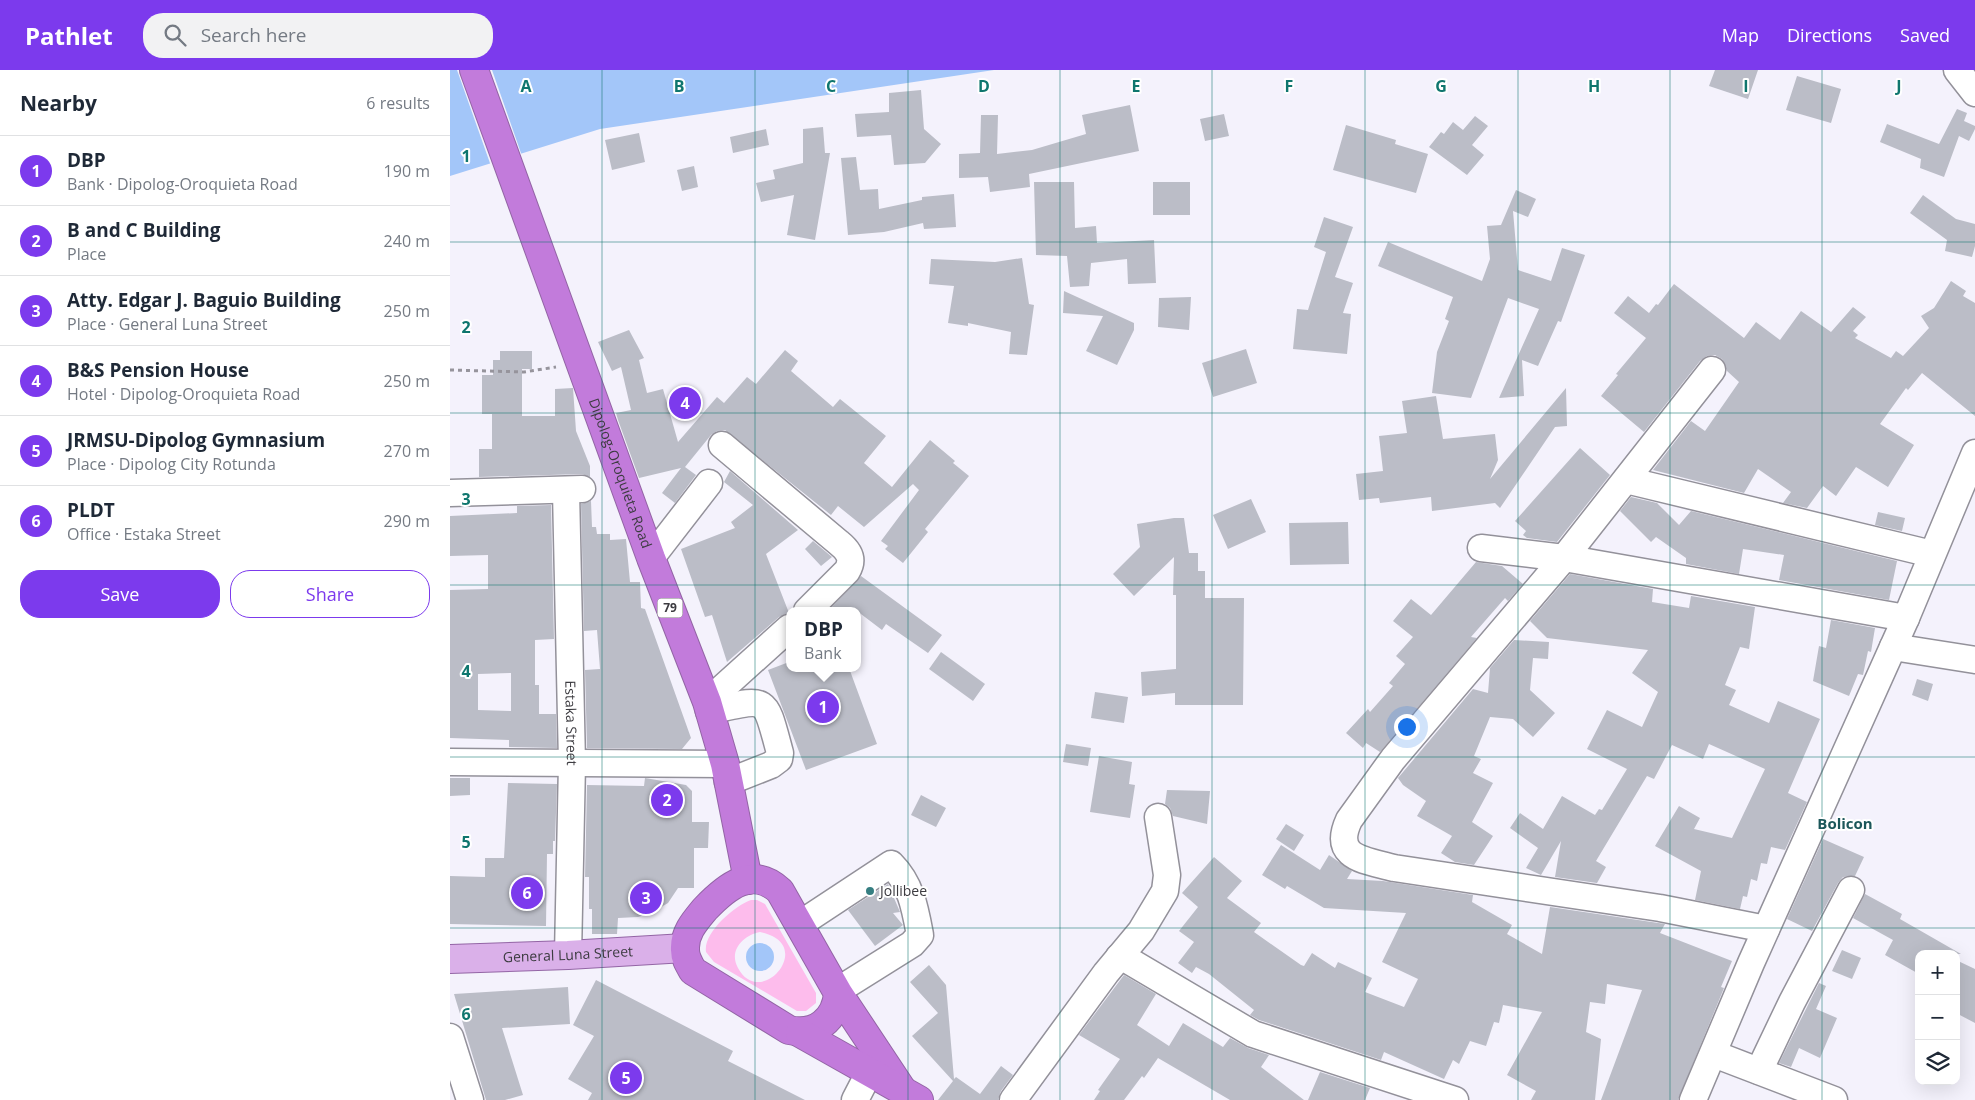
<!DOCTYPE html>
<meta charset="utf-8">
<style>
:root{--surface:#fff;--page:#f2f2f3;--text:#1f2937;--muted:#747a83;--line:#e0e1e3;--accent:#7c3aed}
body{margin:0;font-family:"Open Sans",sans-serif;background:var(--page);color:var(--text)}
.controls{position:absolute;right:15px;bottom:15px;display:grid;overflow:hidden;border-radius:10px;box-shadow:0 5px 20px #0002}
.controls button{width:45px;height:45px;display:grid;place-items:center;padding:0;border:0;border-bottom:1px solid var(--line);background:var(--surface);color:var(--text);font:25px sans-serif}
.you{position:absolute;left:956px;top:656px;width:18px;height:18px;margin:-12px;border:4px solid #fff;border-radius:50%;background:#1a73e8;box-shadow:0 0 0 8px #1a73e833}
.badge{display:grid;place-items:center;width:32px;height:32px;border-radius:50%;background:var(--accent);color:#fff;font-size:16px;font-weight:700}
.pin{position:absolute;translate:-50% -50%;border:2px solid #fff;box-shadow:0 1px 5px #0006}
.popup{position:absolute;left:336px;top:537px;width:75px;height:65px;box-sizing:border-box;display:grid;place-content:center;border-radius:10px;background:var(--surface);filter:drop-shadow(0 1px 4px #0005);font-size:16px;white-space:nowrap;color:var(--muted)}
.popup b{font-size:19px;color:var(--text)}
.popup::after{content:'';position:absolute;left:50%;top:100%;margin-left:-10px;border:10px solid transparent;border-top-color:var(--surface)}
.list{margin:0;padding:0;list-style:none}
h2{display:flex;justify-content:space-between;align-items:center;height:65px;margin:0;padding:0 20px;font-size:21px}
h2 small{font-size:16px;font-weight:400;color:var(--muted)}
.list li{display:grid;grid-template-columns:32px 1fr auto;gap:15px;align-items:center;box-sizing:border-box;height:70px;padding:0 20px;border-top:1px solid var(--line)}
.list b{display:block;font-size:19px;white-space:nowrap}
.list p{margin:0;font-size:16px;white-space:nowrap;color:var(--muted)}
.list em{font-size:16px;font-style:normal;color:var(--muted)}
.actions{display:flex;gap:10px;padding:15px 20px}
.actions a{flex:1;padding:11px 0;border:1px solid var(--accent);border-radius:20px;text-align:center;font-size:18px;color:var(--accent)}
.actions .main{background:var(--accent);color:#fff}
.icon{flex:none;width:28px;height:28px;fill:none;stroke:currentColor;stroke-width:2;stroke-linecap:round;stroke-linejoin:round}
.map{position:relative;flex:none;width:1525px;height:1030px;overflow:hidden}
header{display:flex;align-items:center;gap:30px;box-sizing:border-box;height:70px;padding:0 25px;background:var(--accent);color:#fff}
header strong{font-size:24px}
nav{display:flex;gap:28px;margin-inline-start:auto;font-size:18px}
.search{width:350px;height:45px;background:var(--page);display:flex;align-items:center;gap:12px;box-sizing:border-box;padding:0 18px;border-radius:20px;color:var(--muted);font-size:19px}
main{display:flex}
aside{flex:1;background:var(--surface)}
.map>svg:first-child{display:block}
.green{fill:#fdbcec;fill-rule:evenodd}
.water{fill:#a3c6f9}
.pier{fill:#f4f2fc}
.building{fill:#bbbdc7;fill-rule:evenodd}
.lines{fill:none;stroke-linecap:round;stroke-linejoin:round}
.minor-casing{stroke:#93919a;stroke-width:29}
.major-casing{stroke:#9365a5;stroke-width:30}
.highway-casing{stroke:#9365a5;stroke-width:30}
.path{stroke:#96949c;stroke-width:3;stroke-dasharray:4 4;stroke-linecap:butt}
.minor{stroke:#fff;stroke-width:26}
.major{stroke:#dab0e9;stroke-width:28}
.highway{stroke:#c27bdb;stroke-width:28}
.grid{fill:none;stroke:#0f766e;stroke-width:1;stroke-opacity:0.55}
.poi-dot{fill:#357e81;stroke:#fff;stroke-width:2}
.labels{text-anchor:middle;stroke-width:4;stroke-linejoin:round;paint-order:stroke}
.shield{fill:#fff;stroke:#767679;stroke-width:1}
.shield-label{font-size:12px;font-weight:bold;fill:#3c3b40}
.street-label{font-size:14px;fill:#3c3b40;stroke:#fff}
.poi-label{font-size:14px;fill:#3c3b40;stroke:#fff;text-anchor:start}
.neighbourhood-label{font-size:15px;font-weight:bold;fill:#1c575a;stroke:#fff}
.grid-label{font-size:16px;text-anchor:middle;font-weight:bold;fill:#0f766e;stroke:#fff;stroke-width:4;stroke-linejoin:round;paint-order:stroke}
</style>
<header>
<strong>Pathlet</strong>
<div class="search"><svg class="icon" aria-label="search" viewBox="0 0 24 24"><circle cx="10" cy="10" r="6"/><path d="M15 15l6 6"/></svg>Search here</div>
<nav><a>Map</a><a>Directions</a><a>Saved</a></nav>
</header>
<main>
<aside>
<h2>Nearby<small>6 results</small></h2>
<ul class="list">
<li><span class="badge">1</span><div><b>DBP</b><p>Bank · Dipolog-Oroquieta Road</p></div><em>190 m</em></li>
<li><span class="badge">2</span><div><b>B and C Building</b><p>Place</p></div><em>240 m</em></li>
<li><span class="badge">3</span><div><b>Atty. Edgar J. Baguio Building</b><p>Place · General Luna Street</p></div><em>250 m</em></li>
<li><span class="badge">4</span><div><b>B&amp;S Pension House</b><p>Hotel · Dipolog-Oroquieta Road</p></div><em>250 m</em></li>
<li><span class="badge">5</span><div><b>JRMSU-Dipolog Gymnasium</b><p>Place · Dipolog City Rotunda</p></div><em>270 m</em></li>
<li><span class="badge">6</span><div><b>PLDT</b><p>Office · Estaka Street</p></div><em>290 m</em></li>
</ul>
<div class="actions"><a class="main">Save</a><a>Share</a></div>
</aside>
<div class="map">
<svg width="1525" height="1030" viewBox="0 0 1525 1030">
<rect width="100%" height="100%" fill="#f4f2fc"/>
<path class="green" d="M301,830H307L315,834L366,923V933L356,941H347L264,892L256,882C253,863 284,836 301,830ZM310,862C368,873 311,941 288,898C278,880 294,865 310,862Z"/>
<path class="water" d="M0,0H544L150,59L0,106Z
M296 887a14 14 0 1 1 28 0a14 14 0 1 1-28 0Z"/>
<path class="pier" d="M7,0H42L72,86L41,96Z"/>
<path class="building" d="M1265,0H1308L1298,29L1259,16Z
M1347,6L1391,19L1381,53L1336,40Z
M471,20L474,59L491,74L475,93L444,95L441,65L407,67L405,44L439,42V23Z
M680,35L689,81L579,104L580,117L540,122L538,107L509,108V84L530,83L531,45H548L547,84L582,80L636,64L632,45Z
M1507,39L1517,43L1514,51L1525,56V59L1519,71L1509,66L1494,107L1470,98L1471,89L1430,72L1437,54L1489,74Z
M774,44L779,66L755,71L750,49Z
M1025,46L1038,56L1022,75L1034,85L1017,105L979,77L991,62L994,64L1003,52L1013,60Z
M896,55L946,70L945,74L978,84L966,123L883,100Z
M373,57L375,83H380L365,170L337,165L344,125L311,132L306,113L325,109L323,100L353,93V59Z
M316,59L319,75L283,83L280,67Z
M189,63L195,92L162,100L155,70Z
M406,87L410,120L428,119L429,139L472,130V127L504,124L506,157L474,159L473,153L434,162L398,165L391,88Z
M244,96L248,117L232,121L227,100Z
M584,112H624L625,158L646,156L647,173L704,170L706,213L678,214L677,189L641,193L639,216L620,217L617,186L586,185Z
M703,112H740V145H703Z
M1066,120L1086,129L1078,147L1063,141L1068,200L1101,211L1112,178L1135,185L1111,252L1108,251L1088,296L1072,290L1074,326L1049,328L1089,239L1058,228L1021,328L982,323L987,282L999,251L995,249L1003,227L928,196L938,172L1032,211L1040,189L1037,156L1051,155Z
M1473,125L1506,149L1525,154V176L1522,187L1495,181L1497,170L1460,143Z
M874,147L903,157L885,207L903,213L893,243L901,244L897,284L843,279L847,239L858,240L876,182L864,177Z
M572,188L579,234L584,235L577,285L559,284L561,262L518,253V256L498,253L504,216L479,214L481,189L545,192Z
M1501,211L1516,221L1513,226L1525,233V346L1472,303L1458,320L1456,318L1430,354L1464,375L1438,417L1406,397L1386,426L1373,416L1357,438L1333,433L1341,422L1308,399L1294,423L1203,400L1241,351L1255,361L1289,312L1277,301L1272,289L1265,285L1257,286L1250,291L1194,362L1151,326L1168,305L1166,304L1196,268L1164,243L1178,226L1199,243L1206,234L1208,235L1224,214L1294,268L1306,252L1330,270L1351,241L1381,262L1403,237L1416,247L1403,261L1408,265L1405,268L1441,288L1446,281L1453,286L1479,258L1471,246L1484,238Z
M614,221L684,253V260L667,295L636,281L653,246L613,243Z
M741,227L739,260L708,257L709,228Z
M179,260L194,288L189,290L197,323L213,319L228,372L267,327L274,333L297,307L306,314L335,280L348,291L341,301L383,337L390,329L436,366L414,393L442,417L480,370L505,391L503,393L519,406L475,459L478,462L453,493L435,479L438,476L431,471L469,420L463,414L414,457L388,436L381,445L275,360L267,361L261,365L235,397L246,405L225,433L212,423L231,398L189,408L168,350L166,343L181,340L171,297L162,301L148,272Z
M796,279L807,313L763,327L752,293Z
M50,281H82V299H72V346H105V319L123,318L126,361L140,396V407L132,404L29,407V379H42V344H32V305H43V290H50Z
M1116,318L1117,356L1105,357L1050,438L1045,433L982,441L981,427L930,433L929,428L909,430L906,404L933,401L929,366L957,363L952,331L986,326L993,369L1045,364L1048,390L1040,409Z
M1130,378L1160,405L1107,472L1077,468L1073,465L1076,461L1065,451Z
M280,401L348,460L316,484L339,543L329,547L277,592L262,545L255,547L231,479L285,458L281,452L303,435L274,412Z
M1181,427L1207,433L1229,455L1241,441L1447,491L1439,530L1329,510L1334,485L1293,479L1289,504L1236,494V488L1206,467L1201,472L1170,441Z
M801,429L816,462L778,479L763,445Z
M141,431L142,457H146L147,464H160V470L176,469L180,512H190L191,538L195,539L241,668L232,679L137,678L135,600L150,599L147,560L134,561L131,434Z
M101,435L104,569L85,570V615H89V644H106L107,678L59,677V670L0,668V520L38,519V485L0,486V446L67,443V436ZM61,603V641L28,640V604Z
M1428,442L1455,448L1452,461L1425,455Z
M724,448H734L739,483H748V501H755V528H794L793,635H725V623L692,626L691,602L726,599V525H723L724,487L684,526L663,504L690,477L687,454Z
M898,452L899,494L840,495L839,453Z
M363,471L382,487L371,496L355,479Z
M1026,492L1052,496L1073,514L1058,531L1055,528L1021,567L1027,568L930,682L916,673L913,678L896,663L918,639L920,642L943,616L939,613L955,594L946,586L963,567L943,551L961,529L981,545Z
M1120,504L1203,519L1202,532L1239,538L1241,526L1305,537L1299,579L1290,577L1275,615L1286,620L1279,635L1319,653L1328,631L1370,649L1338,723L1357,732L1335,780L1321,777L1317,794L1311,793L1307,811L1301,809L1297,827L1293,826L1290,839L1245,830L1251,801L1205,776L1229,736L1250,748L1244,759L1282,768L1315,699L1259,674L1253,689L1222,675L1204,709L1197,706L1146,791L1156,797L1147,813L1105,807L1111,771L1091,805L1076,798L1088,778L1060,758L1070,743L1093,759L1112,726L1145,745L1149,739L1152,740L1177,699L1137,679L1157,640L1192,657L1208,622L1182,603L1198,580L1097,568L1080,551Z
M411,506L492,565L478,583L436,554L432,560L407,541H378Z
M1381,550L1425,558L1421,582L1418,581L1413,605L1408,604L1399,626L1363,611L1369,576L1376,578Z
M1064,570L1099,572L1098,589L1083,588L1080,620L1105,643L1083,667L1063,649L1040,647L1024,686L1031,689L1023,703L1043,713L1022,752L1043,766L1024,795L1005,792L991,783L1002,766L967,746L976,731L953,715L948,708L1023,619L1038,623L1040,598Z
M491,582L535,614L523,631L479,599Z
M339,592V598H399L427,674L356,700L318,600Z
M1467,609L1483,614L1478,631L1462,625Z
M645,622L678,627L674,653L641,648Z
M616,674L641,678L638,696L613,692Z
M649,686L682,692L679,714L685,715L680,748L640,742Z
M0,708H20V725L0,726Z
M195,708L236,715L242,721V752H259L258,778H244V818H228L218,833L201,843L188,847L168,848L167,864H142V839H139V807H135L137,715L194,716Z
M58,713L107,714L105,771H103V784H97L96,856L0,854V806L35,807V788H54Z
M717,720L760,721L757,754L723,746L720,738L715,734Z
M471,725L496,738L486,757L461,745Z
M836,754L854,765L844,781L826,769Z
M1373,769L1414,787L1405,806L1393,807L1388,813L1362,861L1337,849Z
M831,775L870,800L879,785L902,801L897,809L933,811L1023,825L1022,832L1062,855L1057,864L1092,884L1100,837L1215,854L1210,863L1282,891L1271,917L1274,918L1228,1030H1151L1192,920L1157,914L1155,934L1140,932L1136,962L1151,969L1145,1030H1081L1086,1021L1057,1005L1092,942L1053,935L1049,953L1044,952L1036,976L1020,971L1009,994L1003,990L994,1009L934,982L931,990L809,950L800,945L804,940L759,904L746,897L742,903L728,893L744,872L729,861L748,837L732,823L764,787L792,811L777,828L811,853L804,862L851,895L854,896L862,883L885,898L888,892L922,908L915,922L954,937L968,909L932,892L956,843L874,838L837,816L835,819L812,805Z
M438,814L450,842L443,843L453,855L425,876L398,840Z
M1415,824L1452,844L1450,849L1511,884H1469V904L1435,885L1443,870L1403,848Z
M1392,880L1411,888L1402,909L1382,901Z
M1506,890L1525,899V953L1506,943Z
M479,895L496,915L504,1009L506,1007L530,1024L551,996L563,1005L551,1021L548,1030H488L503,1011L462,966L488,943L460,912Z
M674,905L706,924L687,955L719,976L733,953L773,977L780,968L798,978L819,985L811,997L854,1030H780L708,988L694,1008L692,1006L674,1030H644L650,1021L648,1020L670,989L629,965Z
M146,910L283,981L278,991L355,1030H138L142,1023L118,1009L144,966L123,955Z
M1369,913L1376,916L1366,939L1387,948L1370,988L1349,978L1341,997L1329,993Z
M118,917L120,954L52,958L73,1025L55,1030H36L4,924Z
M870,1002L920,1018L915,1030H858Z"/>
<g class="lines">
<g class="minor-casing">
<g id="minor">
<path d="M1507,0L1525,23"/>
<path d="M1262,300L1114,488L943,689L899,750C881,789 916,790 944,798L1210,838L1316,859"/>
<path d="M272,375L389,473C399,481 404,489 397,501L357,541"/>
<path d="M1176,410L1482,484"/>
<path id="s1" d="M116,421L122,693L118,885"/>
<path d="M0,423L132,419"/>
<path d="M1031,478L1114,488L1456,548"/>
<path d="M201,488L259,413"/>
<path d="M1443,577L1525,590"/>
<path d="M257,632L339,558"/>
<path d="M259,641C319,628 314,624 330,683L329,689L321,695L278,712"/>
<path d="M0,692L275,694"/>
<path d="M350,854L441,794C461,814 465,838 470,865L462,874L387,921"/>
<path d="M669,887L676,889L803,964L1005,1030"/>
<path d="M0,967L20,1030"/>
<path d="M1264,984L1384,1030"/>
<path d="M1309,1001L1342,932L1401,820"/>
<path d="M405,1030L420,1001"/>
<path d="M563,1030L656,903L691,861L715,821L717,805L708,747"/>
<path d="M1243,1030L1301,893L1456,548L1525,383"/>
</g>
</g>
<g class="major-casing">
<g id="major">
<path id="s2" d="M0,889L118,885L235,878"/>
</g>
</g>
<g class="highway-casing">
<g id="highway">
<path id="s3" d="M24,0L201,488L257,632L275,694L298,810"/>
<path d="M388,923C386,950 365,966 339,960L243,901C239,894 235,888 235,880C234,863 245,851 255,839C276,817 302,795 330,821L388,923L451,1018"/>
<path d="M350,963L469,1030"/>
</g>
</g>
<path class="path" d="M0,300L74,302L106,297"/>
<use href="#minor" class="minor"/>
<use href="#major" class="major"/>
<use href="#highway" class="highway"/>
</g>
<path class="grid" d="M152,0V1030M305,0V1030M458,0V1030M610,0V1030M762,0V1030M915,0V1030M1068,0V1030M1220,0V1030M1372,0V1030M0,172H1525M0,343H1525M0,515H1525M0,687H1525M0,858H1525"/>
<circle class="poi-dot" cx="420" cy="821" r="5"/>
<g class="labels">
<rect class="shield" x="207.5" y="528.5" width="25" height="19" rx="4"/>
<g class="shield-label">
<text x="220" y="542">79</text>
</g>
<g class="street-label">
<text dy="5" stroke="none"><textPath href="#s3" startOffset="429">Dipolog-Oroquieta Road</textPath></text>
<text dy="5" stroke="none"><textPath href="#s1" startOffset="232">Estaka Street</textPath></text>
<text dy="5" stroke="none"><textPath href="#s2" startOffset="118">General Luna Street</textPath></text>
</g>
<g class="poi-label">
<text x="430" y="826">Jollibee</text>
</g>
<g class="neighbourhood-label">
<text x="1395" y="759">Bolicon</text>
</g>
</g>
<g class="grid-label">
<text x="76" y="22">A</text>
<text x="229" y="22">B</text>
<text x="381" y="22">C</text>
<text x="534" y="22">D</text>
<text x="686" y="22">E</text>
<text x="839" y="22">F</text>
<text x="991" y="22">G</text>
<text x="1144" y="22">H</text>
<text x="1296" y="22">I</text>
<text x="1449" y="22">J</text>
<text x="16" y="92">1</text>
<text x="16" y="263">2</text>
<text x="16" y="435">3</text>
<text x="16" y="607">4</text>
<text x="16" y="778">5</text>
<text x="16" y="950">6</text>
</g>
</svg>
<div class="controls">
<button>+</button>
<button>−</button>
<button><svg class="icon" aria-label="layers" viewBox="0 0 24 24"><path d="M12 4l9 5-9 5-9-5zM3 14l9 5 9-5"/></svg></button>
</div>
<div class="you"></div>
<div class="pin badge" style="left:373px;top:637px">1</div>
<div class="popup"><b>DBP</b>Bank</div>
<div class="pin badge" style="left:217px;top:730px">2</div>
<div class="pin badge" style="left:196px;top:828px">3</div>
<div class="pin badge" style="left:235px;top:333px">4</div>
<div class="pin badge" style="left:176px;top:1008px">5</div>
<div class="pin badge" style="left:77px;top:823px">6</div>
</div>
</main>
